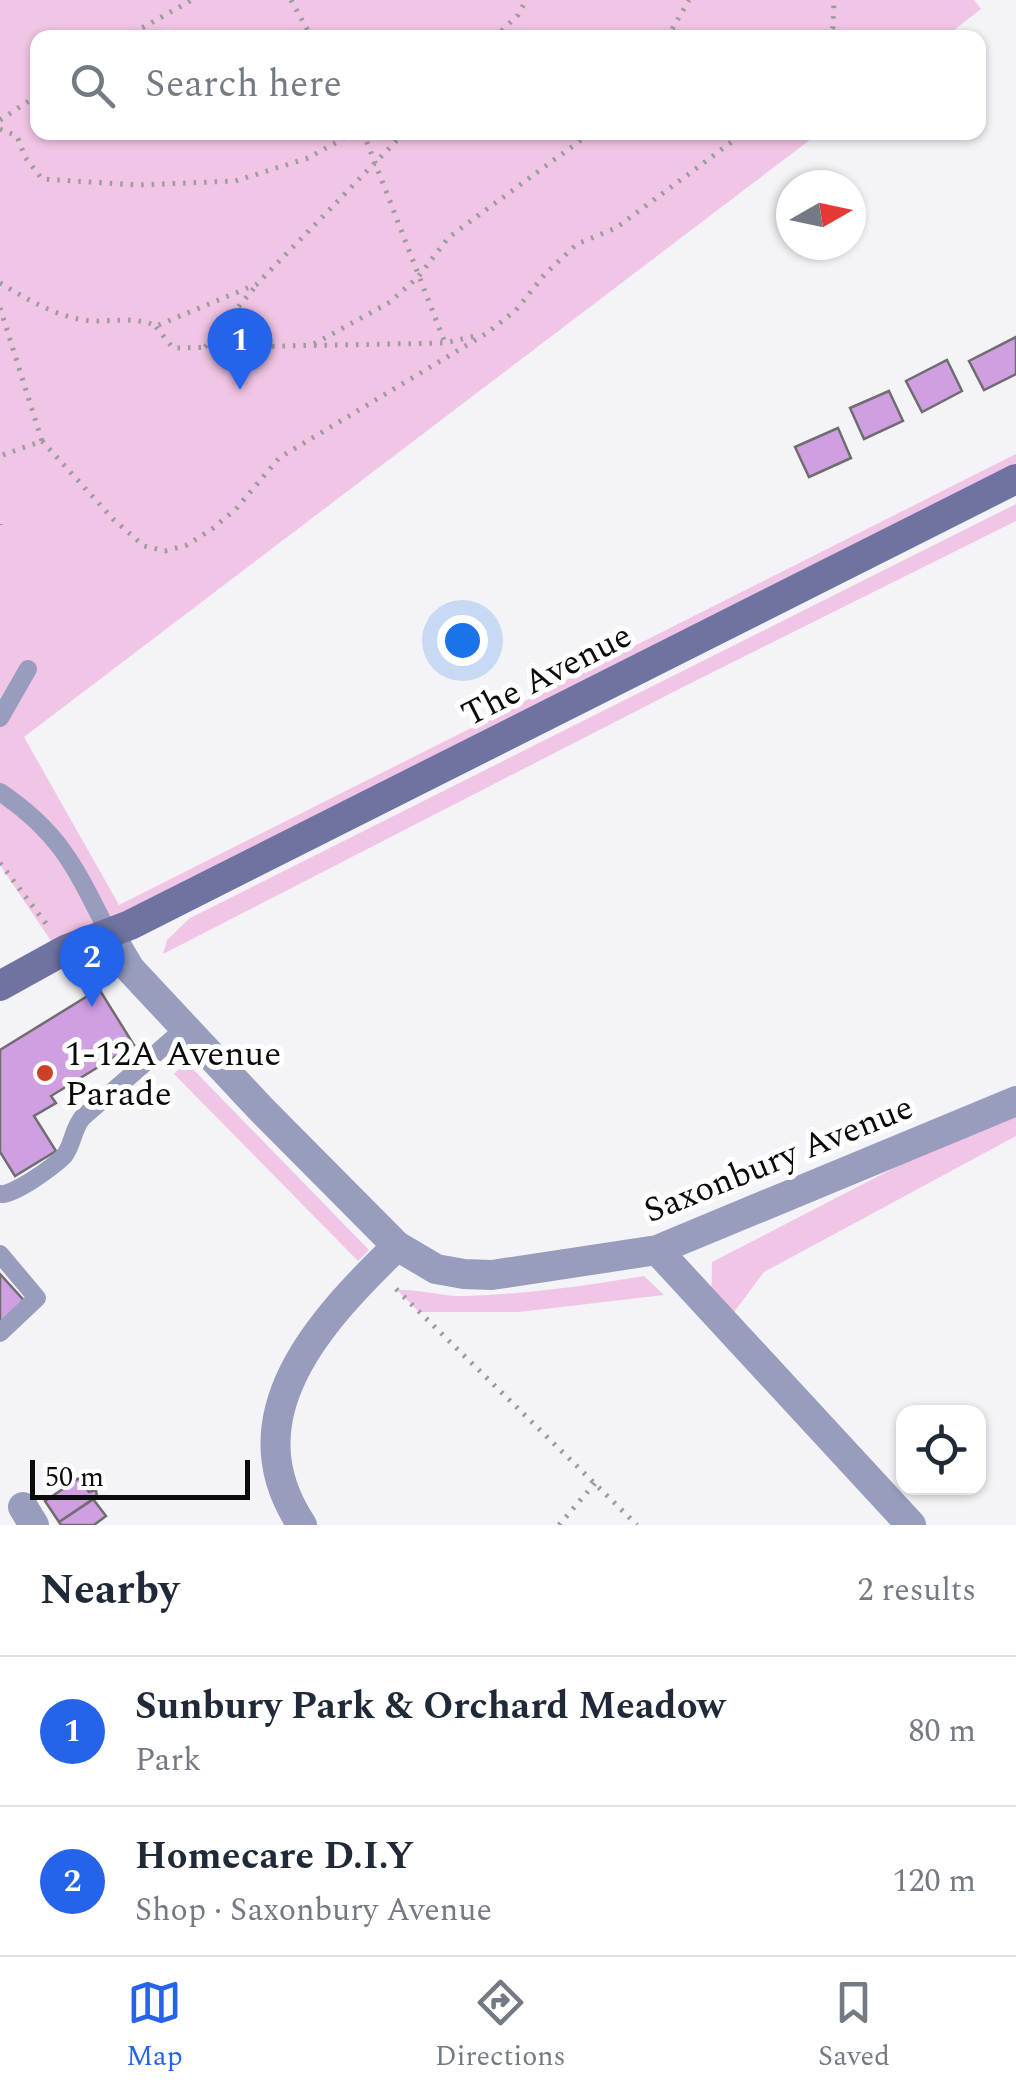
<!DOCTYPE html>
<meta charset="utf-8">
<style>
:root{--surface:#fff;--page:#f6f6f7;--text:#1f2937;--muted:#747a83;--line:#e0e1e3;--accent:#2563eb}
body{margin:0;font-family:Spectral,serif;background:var(--page);color:var(--text)}
.controls{position:absolute;right:30px;bottom:30px;display:grid;overflow:hidden;border-radius:20px;box-shadow:0 2px 8px #0004}
.controls button{width:90px;height:90px;display:grid;place-items:center;padding:0;border:0;border-bottom:2px solid var(--line);background:var(--surface);color:var(--text);font:50px sans-serif}
.compass{position:absolute;left:776px;top:170px;width:90px;height:90px;border-radius:50%;background:var(--surface);box-shadow:0 2px 8px #0004;rotate:81deg}
.scale{position:absolute;left:30px;bottom:25px;width:220px;box-sizing:border-box;padding-left:10px;border:5px solid #0b0b0c;border-top:0;font-size:28px;line-height:35px;white-space:nowrap;color:#0b0b0c;-webkit-text-stroke:8px #fff;paint-order:stroke}
.you{position:absolute;left:462px;top:640px;width:35px;height:35px;margin:-25px;border:8px solid #fff;border-radius:50%;background:#1a73e8;box-shadow:0 0 0 15px #1a73e833}
.badge{display:grid;place-items:center;width:65px;height:65px;border-radius:50%;background:var(--accent);color:#fff;font-size:32px;font-weight:700}
.pin{position:absolute;translate:-50% -82px;filter:drop-shadow(0 2px 5px #0008)}
.pin::after{content:'';position:absolute;top:52px;width:35px;height:30px;background:inherit;clip-path:polygon(0 0,100% 0,50% 100%)}
.list{margin:0;padding:0;list-style:none}
h2{display:flex;justify-content:space-between;align-items:center;height:130px;margin:0;padding:0 40px;font-size:42px}
h2 small{font-size:32px;font-weight:400;color:var(--muted)}
.list li{display:grid;grid-template-columns:65px 1fr auto;gap:30px;align-items:center;box-sizing:border-box;height:150px;padding:0 40px;border-top:2px solid var(--line)}
.list b{display:block;font-size:38px;white-space:nowrap}
.list p{margin:0;font-size:32px;white-space:nowrap;color:var(--muted)}
.list em{font-size:32px;font-style:normal;color:var(--muted)}
.icon{flex:none;width:55px;height:55px;fill:none;stroke:currentColor;stroke-width:2;stroke-linecap:round;stroke-linejoin:round}
.map{position:relative;flex:none;width:1016px;height:1525px;overflow:hidden}
.search{position:absolute;background:var(--surface);box-shadow:0 2px 8px #0004;left:30px;right:30px;top:30px;height:110px;display:flex;align-items:center;gap:25px;box-sizing:border-box;padding:0 35px;border-radius:20px;color:var(--muted);font-size:38px}
.sheet{height:430px;background:var(--surface)}
nav{display:flex;justify-content:space-around;align-items:center;box-sizing:border-box;height:140px;border-top:2px solid var(--line);background:var(--surface);font-size:28px;color:var(--muted)}
nav a{display:grid;justify-items:center;gap:5px}
nav .on{color:var(--accent)}
.map>svg:first-child{display:block}
.green{fill:#f1c5e5}
.building{fill:#d09fe1;stroke:#706d71;stroke-width:2.5}
.lines{fill:none;stroke-linecap:round;stroke-linejoin:round}
.path{stroke:#9c9c9e;stroke-width:5;stroke-dasharray:2.5 8;stroke-linecap:butt}
.lane{stroke:#989dbd;stroke-width:18}
.street{stroke:#989dbd;stroke-width:30}
.secondary{stroke:#6e73a1;stroke-width:30}
.poi-dot{fill:#cc4126;stroke:#fff;stroke-width:4}
.labels{text-anchor:middle;stroke-width:10;stroke-linejoin:round;paint-order:stroke}
.street-label{font-size:35px;fill:#0b0b0c;stroke:#fff}
.poi-label{font-size:35px;fill:#0b0b0c;stroke:#fff;text-anchor:start}
</style>
<div class="map">
<svg width="1016" height="1525" viewBox="0 0 1016 1525">
<rect width="100%" height="100%" fill="#f4f3f7"/>
<path class="green" d="M0,0H974L981,9L944,38H38V132L819,133L24,737L119,905L1016,454V470L59,953L0,865Z
M1016,504V521L685,686L163,954L167,940L190,918Z
M186,1062L369,1250L358,1261L174,1074Z
M1016,1105V1136L764,1272L725,1324L711,1309L712,1262Z
M644,1276L664,1295L519,1312H419L397,1290C421,1289 443,1297 467,1296C527,1294 585,1286 644,1276Z"/>
<path class="building" d="M1016,337V374L984,390L969,361Z
M947,360L962,391L922,412L906,381Z
M889,391L903,421L864,439L850,408Z
M838,428L851,458L809,477L795,447Z
M99,989L134,1045L51,1096L56,1103L34,1116L56,1151L15,1176L0,1152V1050Z
M0,1274L29,1306L0,1333Z
M79,1478L89,1492L96,1490L97,1497L59,1522L45,1501Z
M93,1499L106,1516L94,1525H61L59,1522Z"/>
<g class="lines">
<path class="path" d="M291,0L312,38
M124,38L192,0
M494,38L518,15L526,0
M667,38L689,0
M827,38L833,27L834,0
M0,120L38,95
M0,129L17,136L25,157L42,179L138,185L235,181L308,158L355,132
M363,132L445,343
M0,283C25,298 50,313 78,319C104,325 131,314 156,326L257,284L405,132
M0,308L42,441L0,456
M156,327L173,348L445,343L479,335
M314,344L390,302L418,277L449,237L592,132
M205,347L255,287
M42,441L114,520L144,546L165,551L187,545L212,529L236,509L279,458L487,333L516,310L545,274L577,244L616,228L745,132
M0,524V525
M0,863L50,929
M396,1289L637,1525
M559,1525L596,1482"/>
<path class="lane" d="M0,718L28,669
M0,792C61,833 76,869 108,932
M0,1194C13,1196 53,1167 64,1156C73,1145 72,1131 82,1118L185,1028
M0,1254L37,1298L0,1333"/>
<path class="street" d="M108,932L130,969L260,1108L397,1246L436,1269L464,1274L492,1275L657,1250L1016,1101
M657,1250L911,1525
M23,1507L34,1525
M302,1525C229,1416 322,1319 397,1246"/>
<path class="secondary" d="M0,986L65,950L130,925L1016,479"/>
</g>
<circle class="poi-dot" cx="45" cy="1073" r="10"/>
<g class="labels">
<g class="street-label">
<text transform="translate(546 674) rotate(-27)" y="12">The Avenue</text>
<text transform="translate(778 1158) rotate(-22)" y="12">Saxonbury Avenue</text>
</g>
<g class="poi-label">
<text x="65" y="1065">1-12A Avenue<tspan x="65" dy="40">Parade</tspan></text>
</g>
</g>
</svg>
<div class="controls">
<button><svg class="icon" aria-label="locate" viewBox="0 0 24 24"><circle cx="12" cy="12" r="6"/><path d="M12 2v4M12 18v4M2 12h4M18 12h4"/></svg></button>
</div>
<svg class="compass" viewBox="-18 -18 36 36"><path d="M0-13l5 13h-10z" fill="#e53935"/><path d="M0 13l5-13h-10z" fill="#747a83"/></svg>
<div class="scale">50 m</div>
<div class="you"></div>
<div class="pin badge" style="left:240px;top:390px">1</div>
<div class="pin badge" style="left:92px;top:1007px">2</div>
<div class="search"><svg class="icon" aria-label="search" viewBox="0 0 24 24"><circle cx="10" cy="10" r="6"/><path d="M15 15l6 6"/></svg>Search here</div>
</div>
<section class="sheet">
<h2>Nearby<small>2 results</small></h2>
<ul class="list">
<li><span class="badge">1</span><div><b>Sunbury Park &amp; Orchard Meadow</b><p>Park</p></div><em>80 m</em></li>
<li><span class="badge">2</span><div><b>Homecare D.I.Y</b><p>Shop · Saxonbury Avenue</p></div><em>120 m</em></li>
</ul>
</section>
<nav>
<a class="on"><svg class="icon" aria-label="map" viewBox="0 0 24 24"><path d="M3 6l6-2 6 2 6-2v14l-6 2-6-2-6 2zM9 4v14M15 6v14"/></svg>Map</a>
<a><svg class="icon" aria-label="directions" viewBox="0 0 24 24"><path d="M12 3l9 9-9 9-9-9zM9 14v-3h6M13 9l2 2-2 2"/></svg>Directions</a>
<a><svg class="icon" aria-label="saved" viewBox="0 0 24 24"><path d="M7 4h10v16l-5-4-5 4z"/></svg>Saved</a>
</nav>
